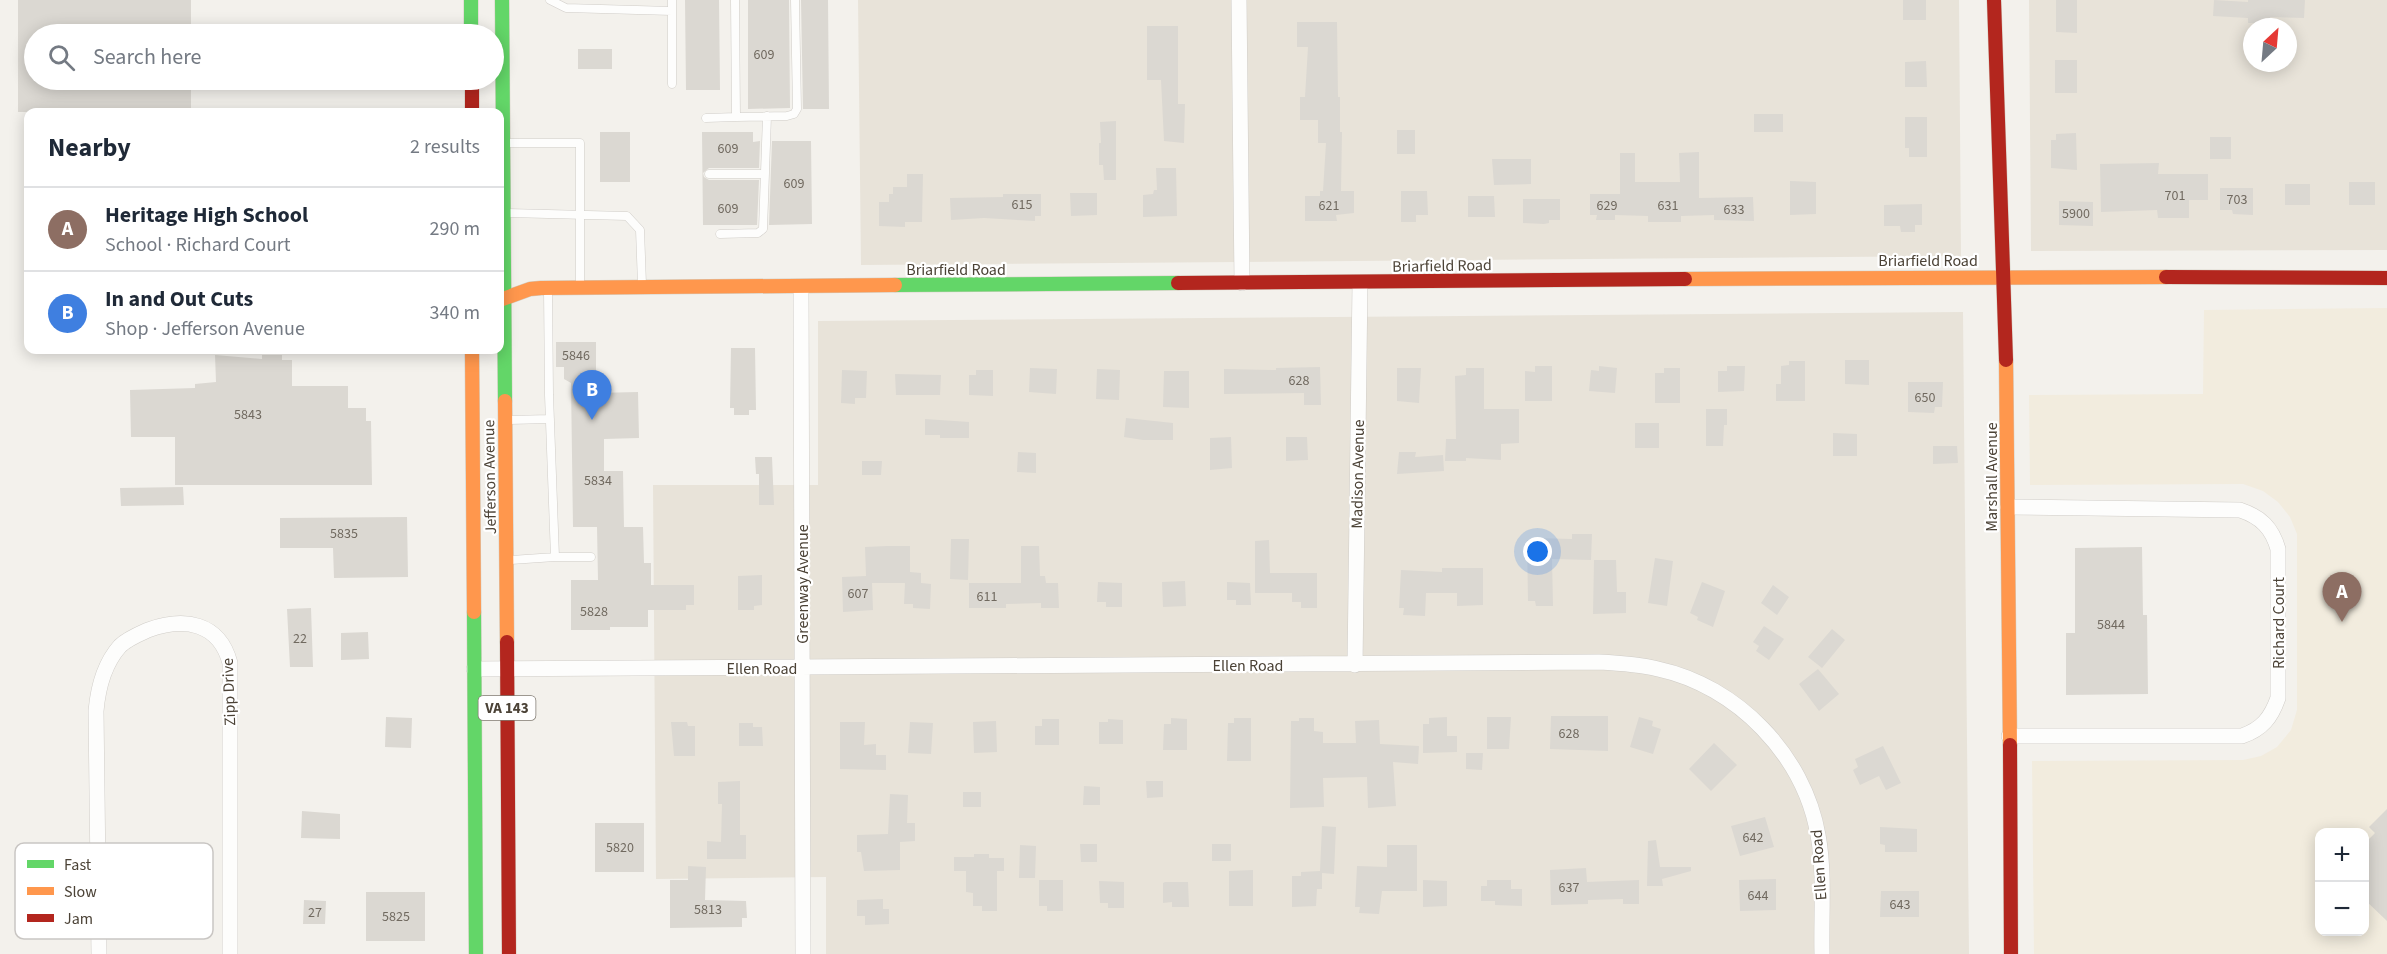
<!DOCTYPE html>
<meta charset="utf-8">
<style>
:root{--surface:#fff;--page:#f6f6f7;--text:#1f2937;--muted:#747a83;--line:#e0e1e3;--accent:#867f76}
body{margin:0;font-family:"Source Sans 3",sans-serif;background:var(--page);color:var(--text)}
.controls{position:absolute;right:18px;bottom:18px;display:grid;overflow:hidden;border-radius:12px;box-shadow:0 3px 15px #0003}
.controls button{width:54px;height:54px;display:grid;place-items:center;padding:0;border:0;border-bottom:2px solid var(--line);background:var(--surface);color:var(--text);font:30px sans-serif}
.compass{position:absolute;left:2243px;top:18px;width:54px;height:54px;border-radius:50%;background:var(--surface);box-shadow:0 3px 15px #0003;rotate:26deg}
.you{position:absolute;left:1538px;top:552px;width:21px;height:21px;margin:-15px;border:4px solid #fff;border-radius:50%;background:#1a73e8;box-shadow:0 0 0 9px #1a73e833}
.badge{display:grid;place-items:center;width:39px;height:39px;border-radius:50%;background:var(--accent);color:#fff;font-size:20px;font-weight:700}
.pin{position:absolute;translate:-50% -50px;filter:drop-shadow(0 2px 3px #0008)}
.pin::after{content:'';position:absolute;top:32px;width:21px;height:18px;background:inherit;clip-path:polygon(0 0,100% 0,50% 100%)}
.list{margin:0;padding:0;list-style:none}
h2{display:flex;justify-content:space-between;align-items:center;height:78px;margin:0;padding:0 24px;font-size:26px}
h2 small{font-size:20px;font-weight:400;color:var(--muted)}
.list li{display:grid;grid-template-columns:39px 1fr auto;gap:18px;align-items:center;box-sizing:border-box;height:84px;padding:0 24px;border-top:2px solid var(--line)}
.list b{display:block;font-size:22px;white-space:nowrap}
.list p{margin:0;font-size:20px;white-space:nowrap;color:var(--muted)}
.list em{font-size:20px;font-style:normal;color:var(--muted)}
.icon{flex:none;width:33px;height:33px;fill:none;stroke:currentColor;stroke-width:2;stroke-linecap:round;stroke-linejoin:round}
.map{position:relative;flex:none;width:2387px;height:954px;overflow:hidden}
.search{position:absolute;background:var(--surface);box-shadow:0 3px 15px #0003;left:24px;top:24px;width:480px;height:66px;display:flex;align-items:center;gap:15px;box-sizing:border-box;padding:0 21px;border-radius:33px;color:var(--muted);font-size:22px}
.panel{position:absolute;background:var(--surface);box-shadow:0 3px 15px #0003;left:24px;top:108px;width:480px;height:246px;border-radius:12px}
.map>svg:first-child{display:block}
.residential{fill:#e8e3d9;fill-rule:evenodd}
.education{fill:#f2ecde;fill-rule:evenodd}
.building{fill:#dbd8d2}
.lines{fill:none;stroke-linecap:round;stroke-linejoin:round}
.lane-casing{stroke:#d0cdc8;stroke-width:9}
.street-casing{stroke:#d0cdc8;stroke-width:16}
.fast-casing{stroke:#d3cec2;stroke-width:15}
.slow-casing{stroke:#d3cec2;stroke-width:15}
.jam-casing{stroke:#d3cec2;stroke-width:15}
.lane{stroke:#fdfdfc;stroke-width:8}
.street{stroke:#fdfdfc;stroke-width:15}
.fast{stroke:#63d668;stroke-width:14}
.slow{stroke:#ff974d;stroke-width:14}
.jam{stroke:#b3261e;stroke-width:14}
.labels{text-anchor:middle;stroke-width:4.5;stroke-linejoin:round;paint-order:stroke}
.number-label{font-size:14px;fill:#70695f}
.shield{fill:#fff;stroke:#817b72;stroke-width:1.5}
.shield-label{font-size:15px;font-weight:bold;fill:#4b4236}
.street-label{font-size:16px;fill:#4b4236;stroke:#fff}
.key{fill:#fff;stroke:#c9c6c3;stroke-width:1.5}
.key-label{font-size:16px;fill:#4b4236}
</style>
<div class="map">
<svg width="2387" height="954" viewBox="0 0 2387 954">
<rect width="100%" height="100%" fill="#f3f1ec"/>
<path class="residential" d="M858,0H1959L1961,256L861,265Z
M2029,0H2387V250L2031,251ZM2252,27H2288V63H2252Z
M1963,312L1969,954H826V877L656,879L653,485H818V321Z"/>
<path class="education" d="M2387,308V954H2034L2032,761L2243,760L2261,756L2277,747L2291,730L2297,710V534L2290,517L2278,502L2263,491L2243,484L2030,485L2029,395L2203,394L2204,310ZM2320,832H2364V932H2320Z"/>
<path class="building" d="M18,0H191V34H34V80H191V112H18Z
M685,0H719L720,90H686Z
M748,0H789L790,108L748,109Z
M801,0H828L829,109H803Z
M1903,0H1926V20H1903Z
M2056,0H2077V33L2056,32Z
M2214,0L2248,2V0H2305L2304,18L2270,17L2271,23H2248V18L2213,16Z
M1297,22H1337L1338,97H1340V132H1342L1341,191H1354V213L1336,215L1337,221H1305V196H1320V191H1323L1326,143H1318V120H1300V97H1305L1308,47H1297Z
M1147,26H1178V104H1185L1184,143L1164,141L1161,80H1147Z
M578,49H612V69H578Z
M2055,60H2077V93H2055Z
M1926,61L1927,87H1905V62Z
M1754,114H1783V132H1754Z
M1905,117H1927V157H1909V148H1905Z
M1116,121V180H1104L1103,165H1099V143H1101L1100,122Z
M1397,130H1415V154H1397Z
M600,132H630V182H600Z
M702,132H753V142L760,141L759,168H709L703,173L704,177L709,180H759L757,225H703Z
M2076,133L2077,170L2051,168V140H2056V134Z
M2210,137H2231V159H2210Z
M772,141H811L812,224L769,225Z
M1699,152V198L1753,197L1754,221L1714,220V215L1681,216V222H1648V216L1615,215V220H1596L1597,215H1590V194H1620V153H1635V182H1680L1679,153Z
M1492,159H1531V184L1494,185Z
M2159,163L2158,174H2208V200H2189V218H2158L2157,210L2101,212L2100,164Z
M1156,168H1176L1177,216L1143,217V195L1153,194L1154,190H1157Z
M907,174H923L922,222H905V227L879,226V202H889V194H893V187H907Z
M1790,181L1816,182V214L1790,215Z
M2349,182H2375V205H2349Z
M2285,184H2310V205H2285Z
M2220,188H2253V215L2233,214L2232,210H2220Z
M1401,191H1427L1428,215H1416V222H1401Z
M1070,193H1097V215L1071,216Z
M1003,194H1041V216H1035V221L984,218L951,220L950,198L1003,197Z
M1468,196H1494L1495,217H1468Z
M1523,199H1560V220H1549V223L1544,224L1523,223Z
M2059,201L2093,202V226L2059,225Z
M1922,204V225H1915V232H1901L1900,226H1884V205Z
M556,342H596V393L638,392L639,438L604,439V471H623L624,527H643L644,563H651V585H694V605H686V610H648V627H610V630H571V580H598L597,527H573L571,383L564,379V367H556Z
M731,348H755L756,410H749V415H734V408H730Z
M215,355L262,359V355H282V360H292V386H348V408H366V421H371L372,485H175V437H131L130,390L195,388V384L216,382Z
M1845,360H1869V385L1845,384Z
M1789,361H1805V401H1776V384H1781V366L1789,365Z
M1535,366H1552V401H1525V371L1535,372Z
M1599,366L1617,368L1615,393L1589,391L1591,370L1599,371Z
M1727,366H1745L1744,391L1718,392V371H1727Z
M1320,367L1321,405H1304V393L1224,394V369L1276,370V368Z
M1030,368L1057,369L1056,394L1029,392Z
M1397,368H1421L1419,403L1397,401Z
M1466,368H1484V409H1519V443L1501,444V460L1466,458V461H1445L1446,439H1456L1455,376L1466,375Z
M1664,368H1680V403H1655V373H1664Z
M1097,369L1120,370L1119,400L1096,399Z
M842,370L867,371L866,398H855V404L841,403Z
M976,370H993V396L969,395V375H976Z
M1164,371H1189V408L1163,407Z
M895,374L941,375L940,395H896Z
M1908,382H1943L1942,407H1935L1934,413L1908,412Z
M1706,409H1727V425H1724L1723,446H1706Z
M1126,418L1173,423V440H1143L1124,437Z
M925,419L969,422V438H940V435H925Z
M1635,423H1659V448H1635Z
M1833,433L1857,434V456H1833Z
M1231,437L1232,468L1210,470V438Z
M1286,437H1307L1308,460L1286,461Z
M1933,446H1957L1958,463L1933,464Z
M1018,452L1036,453V473L1017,472Z
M1399,452H1416L1415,457L1443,455L1444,471L1397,474Z
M755,457H772L774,505H759V474H756Z
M862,461H882L881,475H862Z
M183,487L184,505L121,506L120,488Z
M407,517L408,577L334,578L333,548H280V518Z
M1572,534H1592L1591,560L1552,559L1553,606H1536L1535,601H1528L1527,540L1535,541V538L1572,539Z
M951,539H969L968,580L950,579Z
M1269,540L1270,573H1317V608H1301V602H1292V593H1255V541Z
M887,546H910V572L921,573V583L931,584L930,609L913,608V604H904L905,583H872L873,610L843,612L842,577L866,576L865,547Z
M1021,546H1039L1040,576H1045L1046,583H1058L1059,608H1041V603L1006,604V608H969V583H1021Z
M2142,547L2143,615H2147L2148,694L2066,695V633H2075V548Z
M1655,558L1673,561L1667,606L1648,603Z
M1594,560H1616L1617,592H1626V613L1593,614Z
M1442,568H1483V605L1457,606V593H1426L1425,616L1403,615L1404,608H1399L1401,570L1442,572Z
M762,575V605L754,606V610H738V576Z
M1185,581L1186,606L1163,607L1162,582Z
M1098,582L1122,583V607H1106V602H1097Z
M1227,582L1250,583L1251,605H1236V600H1227Z
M1702,582L1725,591L1713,627L1697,620L1698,617L1690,613Z
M1773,585L1789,597L1777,615L1761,603Z
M311,608L313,667H290L287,609Z
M1764,626L1784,639L1769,660L1756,651L1759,646L1753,642Z
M1832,629L1845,640L1822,668L1808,657Z
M368,632L369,659L341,660V633Z
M1818,669L1839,694L1819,711L1799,684Z
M1551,716H1608V751L1550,749Z
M386,717L412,718L411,748L385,747Z
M1447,717V736H1457V752L1423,753V724H1429V718Z
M1487,717H1511L1509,749H1487Z
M1639,717L1653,721L1652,726L1661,729L1653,754L1630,747Z
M1171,718L1187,719V750H1163L1164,724H1171Z
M1234,718H1251V761H1227L1228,723H1234Z
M1299,718H1314V731L1323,732V743H1356L1355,721L1379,720L1380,744L1419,746L1418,764L1393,762L1396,806L1368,808L1367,777L1323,778L1324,807L1290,808L1291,721H1299Z
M1042,719H1059V745H1035V726H1042Z
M1108,719L1123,720V744H1099V722H1108Z
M996,721L997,752L974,753L973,722Z
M671,722H687L688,726H695V756H674Z
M840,722H865L864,745L876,744V755H886V770L840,769Z
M910,722L933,723L931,754L908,753Z
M739,723H753V727H762L763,746H739Z
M1714,743L1737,765L1711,791L1689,769Z
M1883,746L1901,783L1886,790L1879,776L1860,785L1853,770L1858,767L1855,759Z
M1466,753H1483L1482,770L1466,769Z
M740,781V835H746V859H707V841L721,842L722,804H718V782Z
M1146,781H1163V797L1147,798Z
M1084,786L1100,787V805H1083Z
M963,792H981V807H963Z
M890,794L908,795L907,823H915V841L900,842V870L864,871L861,852H857V835L888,834Z
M2387,809V921L2364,899V844L2375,833L2369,827Z
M302,811L340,814V839L301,838Z
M1765,817L1774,847L1740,856L1731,826Z
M595,823H644V872H595Z
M1322,826L1336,827L1334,874L1322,873V889H1317L1316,906L1292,907V876H1301V872L1320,871Z
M1880,827L1917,829V852H1885V845L1880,844Z
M1656,840L1660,867H1691V871L1662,879L1663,886H1647L1648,841Z
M1080,844H1097V862H1081Z
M1212,844H1231V861H1212Z
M1020,845L1036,846L1035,878H1019Z
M1387,845H1417V891H1382L1379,914L1359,913L1360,907H1355L1357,866L1387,867Z
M974,854H989V858H1004V871H997V911H982V906H973V893L966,892V871H954V857H974Z
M688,866L706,867L705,900L746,901L747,918H742V927L670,928V880H688Z
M1586,868L1587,882L1639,880V904H1623V899L1588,900V904L1551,905L1550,870Z
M1253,870V906H1229V871Z
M1776,879V910L1740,911L1739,880Z
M1039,880H1063V911H1047V906H1039Z
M1423,880L1447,881V906L1423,907Z
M1487,880H1511V889H1522V906L1495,905V901H1481V886H1487Z
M1099,881L1124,882V908H1108V903H1100Z
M1165,882H1188L1189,907H1172V902L1163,903V883Z
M1881,891H1919V917H1880Z
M366,892H425V941H366Z
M883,899V909H889V924L865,925V916H857V900Z
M304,900L326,901L325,924H303Z"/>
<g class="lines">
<g class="lane-casing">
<path id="lane" d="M550,0L566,8L672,11V0
M735,0L736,117L787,116L794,114L797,109L795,0
M672,11V84
M706,118L736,117
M507,143H580V287
M709,174H765
M508,213L627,216L640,230L642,284
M720,234L758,233L763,229L767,116
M509,420L550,419
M555,557H591
M511,560L555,557L549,395L548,290"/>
</g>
<g class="street-casing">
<path id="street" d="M1239,0L1242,283
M801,287L803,954
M2008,507L2240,510C2261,517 2272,528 2278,549V698C2271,718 2262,729 2242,736H2009
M1355,665L1360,283
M474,669L1599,662C1619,663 1638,664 1658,669C1737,686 1804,755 1818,835C1825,873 1821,915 1822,954
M99,954L96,711C98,688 104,664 120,646C127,639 139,634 148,630C184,617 219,622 230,663V954"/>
</g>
<g class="fast-casing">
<path id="fast" d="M471,0V34
M502,0L505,401
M895,285L1178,283
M474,612L476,954"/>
</g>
<g class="slow-casing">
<path id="slow" d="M1685,279L2166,277
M500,300L530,289L541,288L895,285
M472,350L474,612
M2006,360L2010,745
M505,401L507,642"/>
</g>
<g class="jam-casing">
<path id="jam" d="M1994,0L2006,360
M472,80V112
M2166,277L2387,278
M1178,283L1685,279
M507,642L509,954
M2010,745L2011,954"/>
</g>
<use href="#lane" class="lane"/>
<use href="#street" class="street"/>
<use href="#fast" class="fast"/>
<use href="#slow" class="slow"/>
<use href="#jam" class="jam"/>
</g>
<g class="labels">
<g class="number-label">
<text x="764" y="59">609</text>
<text x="728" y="153">609</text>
<text x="794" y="188">609</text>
<text x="2175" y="200">701</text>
<text x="2237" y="204">703</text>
<text x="1022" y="209">615</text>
<text x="1329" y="210">621</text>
<text x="1607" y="210">629</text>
<text x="1668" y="210">631</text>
<text x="728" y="213">609</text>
<text x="1734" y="214">633</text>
<text x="2076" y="218">5900</text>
<text x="576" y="360">5846</text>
<text x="1299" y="385">628</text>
<text x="1925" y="402">650</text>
<text x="248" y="419">5843</text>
<text x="598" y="485">5834</text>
<text x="344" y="538">5835</text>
<text x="858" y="598">607</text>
<text x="987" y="601">611</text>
<text x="594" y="616">5828</text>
<text x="2111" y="629">5844</text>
<text x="300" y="643">22</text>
<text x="1569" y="738">628</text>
<text x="1753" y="842">642</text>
<text x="620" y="852">5820</text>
<text x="1569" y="892">637</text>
<text x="1758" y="900">644</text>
<text x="1900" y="909">643</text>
<text x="708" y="914">5813</text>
<text x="315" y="917">27</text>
<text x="396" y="921">5825</text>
</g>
<rect class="shield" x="478.5" y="696" width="57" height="24" rx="4.5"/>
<g class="shield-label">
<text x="507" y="713">VA 143</text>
</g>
<g class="street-label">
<text x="1928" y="266">Briarfield Road</text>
<text transform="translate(1442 265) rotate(-1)" y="6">Briarfield Road</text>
<text x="956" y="275">Briarfield Road</text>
<text transform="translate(1357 474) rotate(-89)" y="6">Madison Avenue</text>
<text transform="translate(489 477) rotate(-91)" y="6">Jefferson Avenue</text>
<text transform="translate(1991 477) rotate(-90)" y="6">Marshall Avenue</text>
<text transform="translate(802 584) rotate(-90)" y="6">Greenway Avenue</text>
<text transform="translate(2278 623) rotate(-90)" y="6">Richard Court</text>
<text x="1248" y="671">Ellen Road</text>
<text x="762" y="674">Ellen Road</text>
<text transform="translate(228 692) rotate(-92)" y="6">Zipp Drive</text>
<text transform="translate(1818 865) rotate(-94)" y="6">Ellen Road</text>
</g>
</g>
<rect x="15" y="843" width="198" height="96" rx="9" class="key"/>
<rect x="27" y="860" width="27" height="8" fill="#63d668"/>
<rect x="27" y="887" width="27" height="8" fill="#ff974d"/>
<rect x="27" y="914" width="27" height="8" fill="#b3261e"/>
<g class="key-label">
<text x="64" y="870">Fast</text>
<text x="64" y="897">Slow</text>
<text x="64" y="924">Jam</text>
</g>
</svg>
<div class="controls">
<button>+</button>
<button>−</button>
</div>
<svg class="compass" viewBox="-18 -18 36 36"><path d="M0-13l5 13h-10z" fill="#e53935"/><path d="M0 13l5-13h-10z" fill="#747a83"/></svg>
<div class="you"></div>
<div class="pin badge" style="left:2342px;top:622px;background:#8d6e63">A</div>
<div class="pin badge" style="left:592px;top:420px;background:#3f7fe0">B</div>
<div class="search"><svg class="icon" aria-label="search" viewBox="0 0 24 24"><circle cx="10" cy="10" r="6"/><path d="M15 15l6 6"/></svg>Search here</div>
<section class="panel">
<h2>Nearby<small>2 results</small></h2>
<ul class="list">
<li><span class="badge" style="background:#8d6e63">A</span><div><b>Heritage High School</b><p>School · Richard Court</p></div><em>290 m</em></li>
<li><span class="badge" style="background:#3f7fe0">B</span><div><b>In and Out Cuts</b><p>Shop · Jefferson Avenue</p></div><em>340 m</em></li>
</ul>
</section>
</div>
